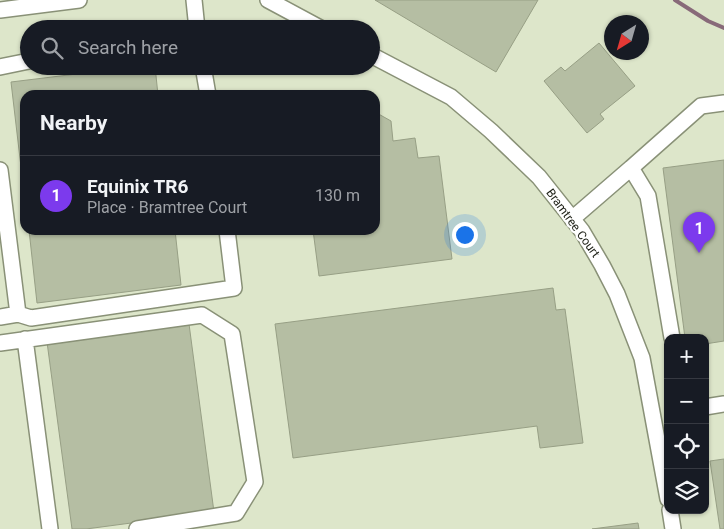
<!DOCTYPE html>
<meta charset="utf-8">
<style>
:root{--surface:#171b24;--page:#242831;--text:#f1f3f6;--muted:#9ea1a6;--line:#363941;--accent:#7c3aed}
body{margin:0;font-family:Roboto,sans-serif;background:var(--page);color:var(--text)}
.controls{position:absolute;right:15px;bottom:15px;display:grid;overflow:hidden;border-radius:10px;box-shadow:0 1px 4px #0004}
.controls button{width:45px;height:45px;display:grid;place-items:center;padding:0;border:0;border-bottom:1px solid var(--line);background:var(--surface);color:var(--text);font:25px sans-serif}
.compass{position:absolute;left:604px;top:15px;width:45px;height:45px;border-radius:50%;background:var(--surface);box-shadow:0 1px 4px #0004;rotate:217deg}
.you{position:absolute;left:464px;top:234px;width:18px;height:18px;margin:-12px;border:4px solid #fff;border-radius:50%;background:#1a73e8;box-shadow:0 0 0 8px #1a73e833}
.badge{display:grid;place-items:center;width:32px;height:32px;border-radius:50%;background:var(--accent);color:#fff;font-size:16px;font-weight:700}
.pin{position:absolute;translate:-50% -41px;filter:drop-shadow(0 1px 2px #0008)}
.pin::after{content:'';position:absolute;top:26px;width:18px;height:15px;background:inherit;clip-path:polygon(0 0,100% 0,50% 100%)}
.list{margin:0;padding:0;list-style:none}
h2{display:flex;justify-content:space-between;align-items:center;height:65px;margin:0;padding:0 20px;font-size:21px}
h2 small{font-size:16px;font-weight:400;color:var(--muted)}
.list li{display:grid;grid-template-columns:32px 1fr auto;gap:15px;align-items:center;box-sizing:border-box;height:80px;padding:0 20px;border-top:1px solid var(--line)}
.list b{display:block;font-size:19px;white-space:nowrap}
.list p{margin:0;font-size:16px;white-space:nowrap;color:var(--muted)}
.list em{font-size:16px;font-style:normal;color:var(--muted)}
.icon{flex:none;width:28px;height:28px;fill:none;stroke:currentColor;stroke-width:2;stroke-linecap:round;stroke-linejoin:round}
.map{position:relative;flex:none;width:724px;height:529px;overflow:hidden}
.search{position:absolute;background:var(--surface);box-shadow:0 1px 4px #0004;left:20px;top:20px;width:360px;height:55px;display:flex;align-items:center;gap:12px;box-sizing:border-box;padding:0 18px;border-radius:28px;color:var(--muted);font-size:19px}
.panel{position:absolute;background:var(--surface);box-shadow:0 1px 4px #0004;left:20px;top:90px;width:360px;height:145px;border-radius:15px}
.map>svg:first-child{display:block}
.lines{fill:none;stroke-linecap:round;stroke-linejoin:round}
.stream{stroke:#886a79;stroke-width:4}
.building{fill:#b5bea3;stroke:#979f85}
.minor-casing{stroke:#899177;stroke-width:18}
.minor{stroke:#fff;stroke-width:15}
.labels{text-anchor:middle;stroke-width:4.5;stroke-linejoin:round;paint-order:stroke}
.street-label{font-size:12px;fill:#1b1e14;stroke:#fff}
</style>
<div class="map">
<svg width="724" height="529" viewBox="0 0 724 529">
<rect width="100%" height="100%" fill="#dde6ca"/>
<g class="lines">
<path class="stream" d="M675,0L708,21L724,28"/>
</g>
<path class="building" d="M375,0H538L496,72Z
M599,43L635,86L600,114L604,119L587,133L544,81L561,67L565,71Z
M142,66H155L158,95H25V201L11,82Z
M375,112L391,121L393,141L415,138L418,158L439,156L452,259L319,276L313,230H375Z
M724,160V341L705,344V338H685L663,168Z
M29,230H175L181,285L37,303Z
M553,288L556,310L565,309L583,443L540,448L537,426L293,458L275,324Z
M189,324L214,512L86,529H72L47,342Z
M724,459V529H720L710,461Z
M638,523L639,529H592Z"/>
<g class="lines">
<g class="minor-casing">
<path id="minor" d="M194,0L197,29
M268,0L322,29
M0,10L79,0
M371,55L451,97L491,131L539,177L582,231L602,265L617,294L642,358L668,499
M203,66L208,95
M0,67L29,61
M0,170L18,314
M572,219L631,168
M0,317L18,314L31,318L234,288L227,230
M672,338L648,196L631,168L701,106L724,103
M25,339L50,529
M0,343L202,315L232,334L255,482L236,513L137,529
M705,407L724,404
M670,510L673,529"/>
</g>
<use href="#minor" class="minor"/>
</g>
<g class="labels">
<g class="street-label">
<text transform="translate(573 223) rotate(54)" y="4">Bramtree Court</text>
</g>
</g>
</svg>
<div class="controls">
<button>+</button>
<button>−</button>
<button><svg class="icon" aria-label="locate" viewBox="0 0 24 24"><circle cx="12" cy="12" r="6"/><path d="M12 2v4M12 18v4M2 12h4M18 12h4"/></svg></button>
<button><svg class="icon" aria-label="layers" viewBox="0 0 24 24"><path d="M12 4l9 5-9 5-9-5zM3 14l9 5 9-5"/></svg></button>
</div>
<svg class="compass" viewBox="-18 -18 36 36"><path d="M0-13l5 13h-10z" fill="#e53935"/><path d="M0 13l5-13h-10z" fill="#9ea1a6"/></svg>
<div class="you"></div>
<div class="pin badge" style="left:699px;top:253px">1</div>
<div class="search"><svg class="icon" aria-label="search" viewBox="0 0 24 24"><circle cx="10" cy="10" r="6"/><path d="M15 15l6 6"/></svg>Search here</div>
<section class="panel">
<h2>Nearby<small></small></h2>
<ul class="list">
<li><span class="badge">1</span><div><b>Equinix TR6</b><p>Place · Bramtree Court</p></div><em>130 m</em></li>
</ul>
</section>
</div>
